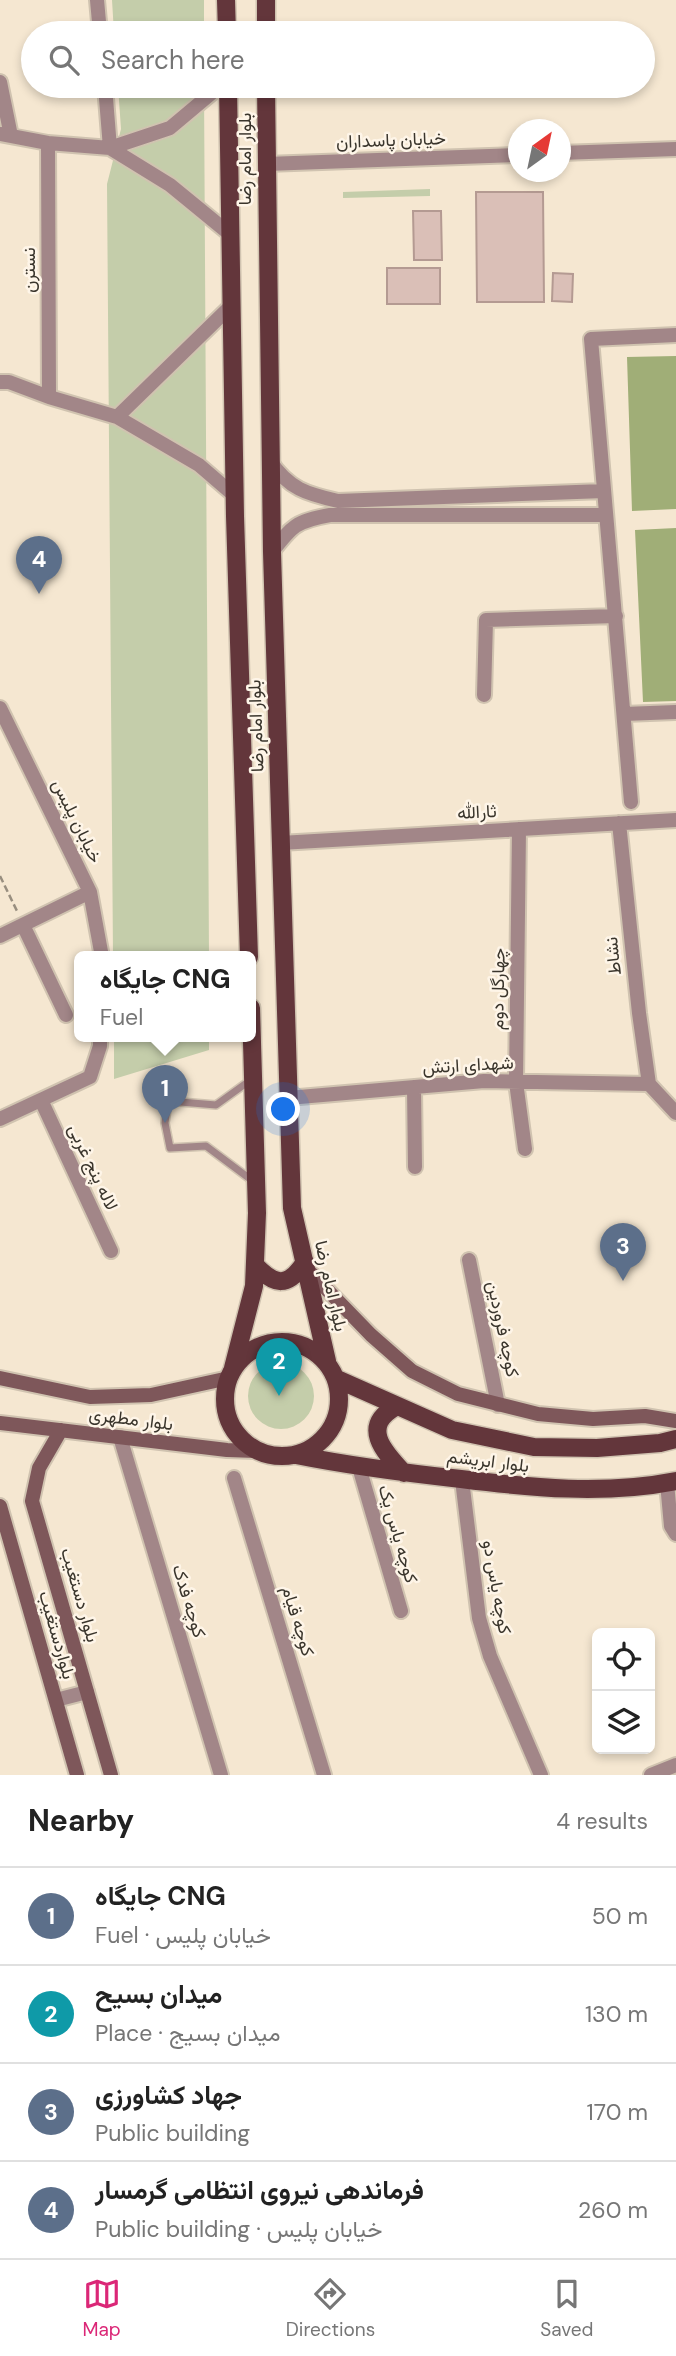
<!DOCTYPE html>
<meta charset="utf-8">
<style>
:root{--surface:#fff;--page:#f2f2f2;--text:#222;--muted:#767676;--line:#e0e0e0;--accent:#db2777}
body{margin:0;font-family:"DM Sans",Vazirmatn,sans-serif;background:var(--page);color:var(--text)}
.controls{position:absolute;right:21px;bottom:21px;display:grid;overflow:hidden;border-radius:10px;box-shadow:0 4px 10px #0003}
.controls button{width:63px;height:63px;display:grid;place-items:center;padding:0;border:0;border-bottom:2px solid var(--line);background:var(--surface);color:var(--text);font:35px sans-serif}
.compass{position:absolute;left:508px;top:119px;width:63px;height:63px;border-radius:50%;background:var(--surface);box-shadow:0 4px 10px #0003;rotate:33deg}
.you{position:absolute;left:284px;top:1110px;width:24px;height:24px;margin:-18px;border:5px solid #fff;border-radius:50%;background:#1a73e8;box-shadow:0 0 0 10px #1a73e833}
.badge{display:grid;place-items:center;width:46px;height:46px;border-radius:50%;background:var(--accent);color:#fff;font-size:23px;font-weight:700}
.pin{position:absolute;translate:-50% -58px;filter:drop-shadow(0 2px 4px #0008)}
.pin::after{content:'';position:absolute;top:37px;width:24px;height:21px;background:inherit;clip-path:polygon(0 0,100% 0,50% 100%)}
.popup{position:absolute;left:74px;top:951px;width:182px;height:91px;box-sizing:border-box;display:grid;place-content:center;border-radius:10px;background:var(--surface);filter:drop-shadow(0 2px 5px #0005);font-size:23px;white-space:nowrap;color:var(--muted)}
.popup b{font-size:26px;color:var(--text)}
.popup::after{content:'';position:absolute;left:50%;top:100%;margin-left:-14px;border:14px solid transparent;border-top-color:var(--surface)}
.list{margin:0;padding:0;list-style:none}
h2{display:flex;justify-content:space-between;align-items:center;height:91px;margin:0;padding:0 28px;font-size:30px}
h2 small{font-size:23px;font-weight:400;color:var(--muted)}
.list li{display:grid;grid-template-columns:46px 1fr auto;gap:21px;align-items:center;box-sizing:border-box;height:98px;padding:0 28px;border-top:2px solid var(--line)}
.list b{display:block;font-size:26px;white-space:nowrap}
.list p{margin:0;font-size:23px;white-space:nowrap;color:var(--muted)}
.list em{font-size:23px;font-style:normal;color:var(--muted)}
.icon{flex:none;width:38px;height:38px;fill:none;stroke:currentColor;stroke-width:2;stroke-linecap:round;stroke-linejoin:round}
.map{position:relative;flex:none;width:676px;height:1775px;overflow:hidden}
.search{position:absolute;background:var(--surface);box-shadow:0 4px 10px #0003;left:21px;right:21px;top:21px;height:77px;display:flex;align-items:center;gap:18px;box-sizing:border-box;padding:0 24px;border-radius:38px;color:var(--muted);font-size:26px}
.sheet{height:483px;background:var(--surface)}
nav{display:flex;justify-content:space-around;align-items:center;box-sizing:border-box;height:98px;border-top:2px solid var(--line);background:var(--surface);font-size:19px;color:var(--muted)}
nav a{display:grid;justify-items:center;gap:4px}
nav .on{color:var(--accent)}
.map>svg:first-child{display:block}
.green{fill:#c4cdaa}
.forest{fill:#a0ae77}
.building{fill:#dabfb7;stroke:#b49a92;stroke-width:2}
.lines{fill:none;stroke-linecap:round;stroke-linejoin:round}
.service-casing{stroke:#d0c3b0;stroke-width:10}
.minor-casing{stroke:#d0c3b0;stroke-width:18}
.tertiary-casing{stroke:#d0c3b0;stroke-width:18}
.secondary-casing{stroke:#d0c3b0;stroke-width:18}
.primary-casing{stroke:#d0c3b0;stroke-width:21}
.path{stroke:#988e7f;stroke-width:2.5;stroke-dasharray:7 3.5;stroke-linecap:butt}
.service{stroke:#a28688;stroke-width:7}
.minor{stroke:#a28688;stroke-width:14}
.tertiary{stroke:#a28688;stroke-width:14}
.secondary{stroke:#7e575a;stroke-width:14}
.primary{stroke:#63363b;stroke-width:18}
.labels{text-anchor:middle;stroke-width:5;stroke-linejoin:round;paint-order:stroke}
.street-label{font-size:18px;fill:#3a352c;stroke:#fef5e8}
</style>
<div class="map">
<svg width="676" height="1775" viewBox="0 0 676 1775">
<rect width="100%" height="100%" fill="#f5e7d1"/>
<path class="green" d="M112,0H204V33H114Z
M118,86H204L209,957H113L107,184L121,129Z
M430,189V196L343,198V192Z
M114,1037H209V1050L114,1079Z
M248 1396a33 33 0 1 1 66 0a33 33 0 1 1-66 0Z"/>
<path class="forest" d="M676,356V509L632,511L627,357Z
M676,528V701L643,702L635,530Z"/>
<path class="building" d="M476,192H543L544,302H477Z
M413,211H441L442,260H414Z
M387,268H440V304H387Z
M553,273L573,274L572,302L552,301Z"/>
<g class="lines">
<g class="service-casing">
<path id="service" d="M252,1079L216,1105L168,1101L165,1123L170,1148L206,1146L254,1182"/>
</g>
<g class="minor-casing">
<path id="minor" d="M97,0L100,33
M0,82L11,136
M220,86L170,128L110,148L170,185L231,235
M0,134L48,143L110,148L105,86
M48,143L49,397
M0,382H9L49,397L117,417L199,465L235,496
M117,417L232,305
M270,461C289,489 307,494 338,501L604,491
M272,552C292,526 296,521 330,515H606
M484,695L486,620L616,616
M0,708L90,892L102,957
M624,714L676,712
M631,802L591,339L676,335
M619,823L639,1013L649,1084
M519,829L516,1082L525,1149
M280,843L676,820
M23,925L66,1015
M0,936L90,892
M649,1084L676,1113
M414,1087L415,1167
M288,1098L484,1081L649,1084
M41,1100L111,1251
M0,1119L90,1077L100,1046V1037
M469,1260L498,1405
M120,1437L221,1775
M359,1467L401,1611
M234,1478L324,1775
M462,1480L479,1618L490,1656L541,1775
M667,1483L671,1526L676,1534"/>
</g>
<g class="tertiary-casing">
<path id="tertiary" d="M560,153L676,149
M266,164L518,155
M56,1700L87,1692
M651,1775L676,1765"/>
</g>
<g class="secondary-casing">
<path id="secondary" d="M306,1268L371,1335L412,1371L458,1394L538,1414L593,1419L645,1416L676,1421
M0,1378L90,1397L151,1395L229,1378
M0,1423L227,1450L258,1451
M61,1430L39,1468L32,1501L111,1775
M0,1506L77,1775"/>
</g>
<g class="primary-casing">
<path id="primary" d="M226,0L227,33
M266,33V0
M228,86L235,516L249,957
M266,86L272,552L292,1208L327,1361
M255,1265C275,1286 288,1288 305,1262
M225 1399a57 57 0 1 1 114 0a57 57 0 1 1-114 0Z
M233,1368L254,1286L257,1213L251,1008
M337,1379L452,1430L534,1447L597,1448L660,1443L676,1439
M397,1406C360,1426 383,1451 404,1473
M296,1455C351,1466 406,1473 461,1479C532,1488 605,1495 676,1481"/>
</g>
<path class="path" d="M0,876L17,911"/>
<use href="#service" class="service"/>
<use href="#minor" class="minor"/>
<use href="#tertiary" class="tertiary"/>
<use href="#secondary" class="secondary"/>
<use href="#primary" class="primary"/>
</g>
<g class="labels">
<g class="street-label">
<text transform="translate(391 140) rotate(-2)" y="6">خیابان پاسداران</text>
<text transform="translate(245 159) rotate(-90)" y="6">بلوار امام رضا</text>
<text transform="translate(29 270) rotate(-90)" y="6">نسترن</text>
<text transform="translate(256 726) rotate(-92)" y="6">بلوار امام رضا</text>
<text transform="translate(477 812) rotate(-3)" y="6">ثارالله</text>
<text transform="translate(77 821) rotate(64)" y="6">خیابان پلیس</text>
<text transform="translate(613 956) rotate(-96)" y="6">نشاط</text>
<text transform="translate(498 989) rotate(-89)" y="6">چهارگل دوم</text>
<text transform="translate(468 1065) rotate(-3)" y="6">شهدای ارتش</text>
<text transform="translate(93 1167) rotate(65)" y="6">لاله پنج غربی</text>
<text transform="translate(331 1286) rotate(77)" y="6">بلوار امام رضا</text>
<text transform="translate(503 1329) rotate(78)" y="6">کوچه فروردین</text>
<text transform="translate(131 1419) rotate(7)" y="6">بلوار مطهری</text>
<text transform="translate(488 1461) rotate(7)" y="6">بلوار ابریشم</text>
<text transform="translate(398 1534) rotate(74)" y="6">کوچه یاس یک</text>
<text transform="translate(497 1587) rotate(80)" y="6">کوچه یاس دو</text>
<text transform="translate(80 1595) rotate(74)" y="6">بلوار دستغیب</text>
<text transform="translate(189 1601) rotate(73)" y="6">کوچه فدک</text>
<text transform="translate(298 1621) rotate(73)" y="6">کوچه قیام</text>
<text transform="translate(57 1635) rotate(74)" y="6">بلواردستغیب</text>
</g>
</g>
</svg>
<div class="controls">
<button><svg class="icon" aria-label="locate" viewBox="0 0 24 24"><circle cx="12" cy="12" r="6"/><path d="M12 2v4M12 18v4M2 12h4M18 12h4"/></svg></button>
<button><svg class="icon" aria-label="layers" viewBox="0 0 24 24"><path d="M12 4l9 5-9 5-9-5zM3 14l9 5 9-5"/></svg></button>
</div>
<svg class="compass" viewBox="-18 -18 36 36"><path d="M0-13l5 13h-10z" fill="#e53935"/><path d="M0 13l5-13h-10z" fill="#767676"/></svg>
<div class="you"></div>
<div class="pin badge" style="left:165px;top:1123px;background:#5c6f8a">1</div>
<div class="popup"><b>جایگاه CNG</b>Fuel</div>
<div class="pin badge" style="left:279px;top:1396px;background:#0f9aa8">2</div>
<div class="pin badge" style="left:623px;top:1281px;background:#5c6f8a">3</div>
<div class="pin badge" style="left:39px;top:594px;background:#5c6f8a">4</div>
<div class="search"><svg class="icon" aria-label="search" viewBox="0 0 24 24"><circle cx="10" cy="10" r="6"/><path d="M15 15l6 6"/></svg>Search here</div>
</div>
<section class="sheet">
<h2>Nearby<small>4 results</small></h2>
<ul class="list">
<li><span class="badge" style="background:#5c6f8a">1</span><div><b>جایگاه CNG</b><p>Fuel · خیابان پلیس</p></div><em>50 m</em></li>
<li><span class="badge" style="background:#0f9aa8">2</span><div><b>میدان بسیح</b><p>Place · میدان بسیج</p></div><em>130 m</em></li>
<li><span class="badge" style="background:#5c6f8a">3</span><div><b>جهاد کشاورزی</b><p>Public building</p></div><em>170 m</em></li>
<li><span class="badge" style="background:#5c6f8a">4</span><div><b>فرماندهی نیروی انتظامی گرمسار</b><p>Public building · خیابان پلیس</p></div><em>260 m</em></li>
</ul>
</section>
<nav>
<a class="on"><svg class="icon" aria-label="map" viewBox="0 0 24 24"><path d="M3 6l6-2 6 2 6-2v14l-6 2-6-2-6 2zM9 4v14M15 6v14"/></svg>Map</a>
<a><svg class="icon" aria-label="directions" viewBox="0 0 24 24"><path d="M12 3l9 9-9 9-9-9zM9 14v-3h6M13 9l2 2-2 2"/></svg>Directions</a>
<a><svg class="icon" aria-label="saved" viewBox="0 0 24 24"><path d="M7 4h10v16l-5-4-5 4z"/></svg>Saved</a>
</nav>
